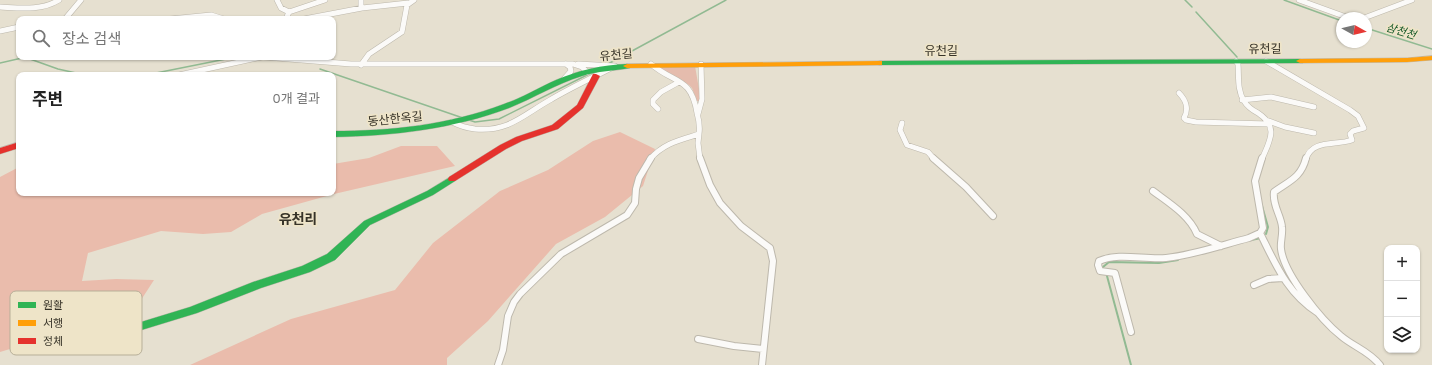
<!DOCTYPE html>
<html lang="ko">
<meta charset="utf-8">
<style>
:root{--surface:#fff;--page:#f6f6f6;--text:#222;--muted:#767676;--line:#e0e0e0}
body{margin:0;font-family:Poppins,"Noto Sans KR",sans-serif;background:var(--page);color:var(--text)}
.controls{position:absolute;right:12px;bottom:12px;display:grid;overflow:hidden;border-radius:8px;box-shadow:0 1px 3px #0004}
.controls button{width:36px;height:36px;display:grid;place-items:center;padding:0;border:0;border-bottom:1px solid var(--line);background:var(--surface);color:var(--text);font:20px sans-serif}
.compass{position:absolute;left:1336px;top:12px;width:36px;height:36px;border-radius:50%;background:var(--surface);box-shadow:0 1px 3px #0004;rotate:98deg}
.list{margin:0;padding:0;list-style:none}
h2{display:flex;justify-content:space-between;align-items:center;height:52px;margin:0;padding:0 16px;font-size:17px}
h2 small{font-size:13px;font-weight:400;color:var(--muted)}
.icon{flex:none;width:22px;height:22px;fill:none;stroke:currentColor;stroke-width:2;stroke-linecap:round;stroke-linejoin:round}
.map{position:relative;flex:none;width:1432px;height:365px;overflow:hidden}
.search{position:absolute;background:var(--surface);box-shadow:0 1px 3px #0004;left:16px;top:16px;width:320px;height:44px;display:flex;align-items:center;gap:10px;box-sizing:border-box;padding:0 14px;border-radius:8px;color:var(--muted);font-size:15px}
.panel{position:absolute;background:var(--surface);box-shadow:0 1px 3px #0004;left:16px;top:72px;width:320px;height:124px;border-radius:8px}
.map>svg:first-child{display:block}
.green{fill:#e5bcad}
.forest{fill:#eabcac}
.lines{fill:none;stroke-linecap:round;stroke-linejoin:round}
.stream-far1{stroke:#91ba92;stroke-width:1.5}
.stream{stroke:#91ba92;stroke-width:2}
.street-far1-casing{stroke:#bdb8ac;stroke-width:6}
.street-casing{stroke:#bdb8ac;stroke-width:8}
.fast-casing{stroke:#bdb8ac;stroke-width:1}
.slow-casing{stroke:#bdb8ac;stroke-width:1}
.jam-casing{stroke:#bdb8ac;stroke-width:1}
.street-far1{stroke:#fbfaf8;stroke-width:5}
.street{stroke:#fbfaf8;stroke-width:6}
.fast{fill:#30b455;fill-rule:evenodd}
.slow{fill:#ff9f0a;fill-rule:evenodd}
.jam{fill:#e5322d;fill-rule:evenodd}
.labels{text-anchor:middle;stroke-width:3.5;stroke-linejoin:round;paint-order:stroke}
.far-water-label{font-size:11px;font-style:italic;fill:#145828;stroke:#eee4c8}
.street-label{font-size:12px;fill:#373328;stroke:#eee4c8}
.quarter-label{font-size:14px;font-weight:bold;fill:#373328;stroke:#eee4c8}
.key{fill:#eee4c8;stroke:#b7af98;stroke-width:1}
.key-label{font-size:11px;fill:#373328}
</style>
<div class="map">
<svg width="1432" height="365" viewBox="0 0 1432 365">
<rect width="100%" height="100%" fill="#e6e0d0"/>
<path class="green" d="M656,66H695L699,89V101H697L692,88L689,85Z"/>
<path class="forest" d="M620,132L655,149L643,186L605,217L556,244L488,321L447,358V365H190L291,319L395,290L433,243L500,191L548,170L593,141Z
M401,146H437L455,166L334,194L262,214L231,232L203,234L161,231L88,253L82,281L116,279L154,280L141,300L79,339L30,343L0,352V177L19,167V193H333V164L369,158Z"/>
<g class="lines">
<path class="stream-far1" d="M1185,0L1192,7
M1284,0L1342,21
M1196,12L1237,57
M1366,28L1432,49
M30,59L58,69L85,75
M0,63L22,58
M608,64L726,0
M320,69L463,118
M146,75L236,57
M469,120L475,122L499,119L591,73"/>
<path class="stream" d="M1262,206L1268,227L1266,234
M1251,240L1261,238
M1103,267L1109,262L1159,263L1178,260
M1107,276L1131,365"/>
<g class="street-far1-casing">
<path id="street-far1" d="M277,0L281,8L289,12L286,19
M361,0V8
M1299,0L1349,18
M0,7C20,8 41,11 59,0
M289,12L325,0
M1364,18L1412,0
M65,19L81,0
M138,19H150
M170,19L211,15L224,19
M304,19L362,8L408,3
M0,31L19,27
M264,57L351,64H573L582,67L587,72
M1236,61L1238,64C1239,76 1237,90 1244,101C1247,106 1252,110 1258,113C1279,127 1270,140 1262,159
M1266,61L1350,110L1358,116L1364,128L1353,131L1350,134L1352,140C1336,146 1312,139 1306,159
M578,64L615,66
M361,65L369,54L402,32L407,5L414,0
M179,75L262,57
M564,79L571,71L570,67L566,64
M1179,93C1186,100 1189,109 1184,118L1186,120L1196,122L1269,124
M1242,100L1271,97L1314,107
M658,109L653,104V100L661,92L679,82
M698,114L702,99L701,64
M1266,120L1285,127L1314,133
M452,122C460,126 466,128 475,129C509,132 523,115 550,100C570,88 592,78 613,67
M902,123L900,130L907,145L928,152L934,159
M699,134L698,143L700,159
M650,159C664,143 680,140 699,134C700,127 699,120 697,113C691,76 674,84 651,64"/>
</g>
<g class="street-casing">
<path id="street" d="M700,158L710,185L720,203L741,226L770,248L773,261L762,365
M933,158L966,187L993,216
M1306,158C1301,178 1289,181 1274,192C1272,205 1281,215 1282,227C1283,235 1280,242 1281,249C1284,274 1321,320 1341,336C1354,347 1369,351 1380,365
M1153,191C1169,203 1189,215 1197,234L1221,246
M1260,233C1276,265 1287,293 1318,313
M1254,285L1268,279L1283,278
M1131,332L1115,273L1100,271L1098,265L1099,261C1119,252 1144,260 1166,258C1194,255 1222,245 1249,238L1260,233L1263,228L1255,181L1262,158
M698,339L734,346L763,349
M498,365L503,350L508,316L514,302L520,294L561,254L627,215L635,203L636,189L639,178L651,158"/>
</g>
<g class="fast-casing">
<path id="fast" d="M1300,59L1304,61L1303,63L879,65L875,63L879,61Z
M627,64L631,66L630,68C614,71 598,71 582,76C556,84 534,98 509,108C453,129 393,136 333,137V131C391,131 449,125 504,104C522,98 538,88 556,80C579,70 602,65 627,64Z
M452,176L456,179L455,181L433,195L370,225L335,260L310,272L261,288L197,313L135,332L96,349L92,347L90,344L92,341L128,326L190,307L253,282L302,266L327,254L364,221L427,191Z"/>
</g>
<g class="slow-casing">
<path id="slow" d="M1432,56V60L1407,62L1300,63L1296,61L1300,59L1407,58Z
M879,61H882V65L627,68L623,66L627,64Z"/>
</g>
<g class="jam-casing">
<path id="jam" d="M593,74H596L600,76L583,108L558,129L522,141L506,149L455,181H449L448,179L449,177L500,145L516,137L552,125L577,105Z
M19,142V148L0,154V148Z"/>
</g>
<use href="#street-far1" class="street-far1"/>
<use href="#street" class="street"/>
<use href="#fast" class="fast"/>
<use href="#slow" class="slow"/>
<use href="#jam" class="jam"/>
</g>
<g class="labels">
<g class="far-water-label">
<text transform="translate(1401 31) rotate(17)" y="4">삼천천</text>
</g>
<g class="street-label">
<text transform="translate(1265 49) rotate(-1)" y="4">유천길</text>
<text x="941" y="55">유천길</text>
<text transform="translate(616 55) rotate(-6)" y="4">유천길</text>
<text transform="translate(395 119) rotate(-6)" y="4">동산한옥길</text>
</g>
<g class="quarter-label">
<text x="298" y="224">유천리</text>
</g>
</g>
<rect x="10" y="291" width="132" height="64" rx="6" class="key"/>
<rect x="18" y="302" width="18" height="6" fill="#30b455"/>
<rect x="18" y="320" width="18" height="6" fill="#ff9f0a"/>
<rect x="18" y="338" width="18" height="6" fill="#e5322d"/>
<g class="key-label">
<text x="43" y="309">원활</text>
<text x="43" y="327">서행</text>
<text x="43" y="345">정체</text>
</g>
</svg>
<div class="controls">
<button>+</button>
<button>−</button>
<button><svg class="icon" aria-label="layers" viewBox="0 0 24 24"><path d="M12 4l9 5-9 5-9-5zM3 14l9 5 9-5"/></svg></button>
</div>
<svg class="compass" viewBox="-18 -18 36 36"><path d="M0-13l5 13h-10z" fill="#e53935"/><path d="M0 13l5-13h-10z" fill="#767676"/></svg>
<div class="search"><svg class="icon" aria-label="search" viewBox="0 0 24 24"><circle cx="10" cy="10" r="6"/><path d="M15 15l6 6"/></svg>장소 검색</div>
<section class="panel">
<h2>주변<small>0개 결과</small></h2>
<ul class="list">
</ul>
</section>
</div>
